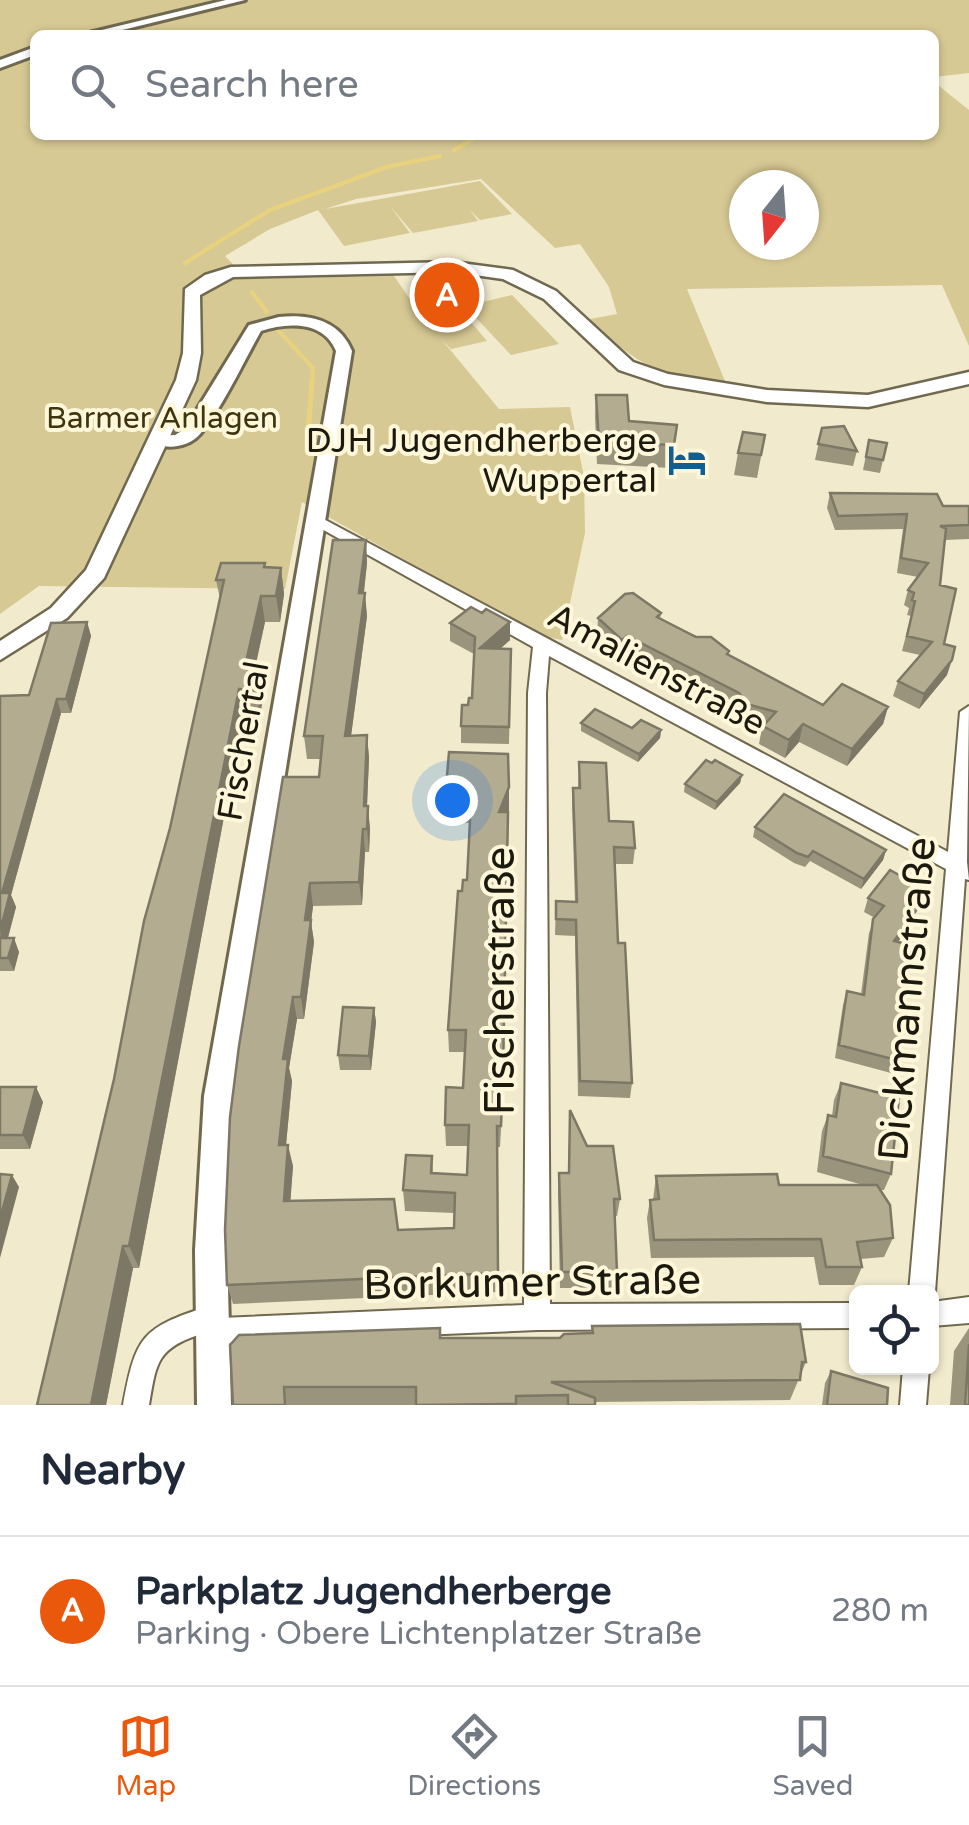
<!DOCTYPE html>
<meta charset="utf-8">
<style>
:root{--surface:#fff;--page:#f6f6f7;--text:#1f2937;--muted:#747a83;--line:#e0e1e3;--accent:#ea580c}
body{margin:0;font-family:"Varela Round",sans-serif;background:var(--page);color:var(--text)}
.controls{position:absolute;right:30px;bottom:30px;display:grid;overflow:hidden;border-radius:15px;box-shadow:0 2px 8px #0004}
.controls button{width:90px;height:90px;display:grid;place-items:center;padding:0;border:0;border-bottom:2px solid var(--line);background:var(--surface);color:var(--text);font:50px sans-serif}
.compass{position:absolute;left:729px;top:170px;width:90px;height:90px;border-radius:50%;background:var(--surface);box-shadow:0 2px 8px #0004;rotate:197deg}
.you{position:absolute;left:452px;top:800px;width:35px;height:35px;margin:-25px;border:8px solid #fff;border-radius:50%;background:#1a73e8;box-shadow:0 0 0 15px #1a73e833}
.badge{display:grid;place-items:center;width:65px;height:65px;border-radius:50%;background:var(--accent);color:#fff;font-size:32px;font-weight:700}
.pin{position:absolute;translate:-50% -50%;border:5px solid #fff;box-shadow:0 2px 10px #0006}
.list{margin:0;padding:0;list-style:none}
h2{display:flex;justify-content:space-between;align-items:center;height:130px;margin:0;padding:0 40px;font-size:42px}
h2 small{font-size:32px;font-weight:400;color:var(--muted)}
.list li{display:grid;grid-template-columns:65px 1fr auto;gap:30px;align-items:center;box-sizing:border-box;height:150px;padding:0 40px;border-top:2px solid var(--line)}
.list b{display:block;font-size:38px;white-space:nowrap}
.list p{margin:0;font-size:32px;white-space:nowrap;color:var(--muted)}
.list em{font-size:32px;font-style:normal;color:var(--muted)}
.icon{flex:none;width:55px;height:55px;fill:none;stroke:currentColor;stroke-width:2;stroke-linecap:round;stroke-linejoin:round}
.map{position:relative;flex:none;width:969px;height:1405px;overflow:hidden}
.search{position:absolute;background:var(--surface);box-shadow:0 2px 8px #0004;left:30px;right:30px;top:30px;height:110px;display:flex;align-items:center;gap:25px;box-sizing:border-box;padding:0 35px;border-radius:15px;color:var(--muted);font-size:38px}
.sheet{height:280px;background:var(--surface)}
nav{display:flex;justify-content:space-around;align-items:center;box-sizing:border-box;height:140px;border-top:2px solid var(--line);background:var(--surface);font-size:28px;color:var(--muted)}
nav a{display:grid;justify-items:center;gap:5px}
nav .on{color:var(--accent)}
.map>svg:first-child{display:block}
.green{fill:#d7c994;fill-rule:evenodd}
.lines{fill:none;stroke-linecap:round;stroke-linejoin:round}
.stream-far1{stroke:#e9d27d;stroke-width:4}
.stream{stroke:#e9d27d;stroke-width:5}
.minor-casing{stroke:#706950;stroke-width:4}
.tertiary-casing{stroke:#706950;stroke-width:6}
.secondary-casing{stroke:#706950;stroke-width:5}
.minor{fill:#fff;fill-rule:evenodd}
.tertiary{fill:#fff;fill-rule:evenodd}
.secondary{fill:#fff;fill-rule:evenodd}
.wall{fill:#9a947d}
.shaded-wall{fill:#7d7866}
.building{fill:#b3ac91;stroke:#7d7866;stroke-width:2.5}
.labels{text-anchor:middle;stroke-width:8;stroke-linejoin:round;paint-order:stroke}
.far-park-label{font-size:30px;fill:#3e350f;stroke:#fff7da}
.poi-label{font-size:35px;fill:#1c190f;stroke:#fff7da;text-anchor:end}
.street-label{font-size:35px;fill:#1c190f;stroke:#fff7da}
.near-street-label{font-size:42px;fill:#1c190f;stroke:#fff7da}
</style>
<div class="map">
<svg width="969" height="1405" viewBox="0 0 969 1405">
<rect width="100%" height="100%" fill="#f1eacd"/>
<path class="green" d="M0,0H969V73L934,77V35H35V135H934V82L969,110V346L942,285L687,289L727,386C659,372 640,370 590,319L617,314L609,287L580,244L555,248L481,179L356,199L325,209L480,181L512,214L480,220L470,210L478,221L413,233L390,206L410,233L344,246L318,210L270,229L225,256L247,279L394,276L421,315L458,307L487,341L451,349L442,340L499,409L570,407L584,477L585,533L562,640L537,635L302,502L285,589L39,586L0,614ZM744,185H804V245H744Z
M512,295L559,344L511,355L465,306Z"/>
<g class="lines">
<path class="stream-far1" d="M454,150L480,135
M185,263L270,210L387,167L440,156
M252,292L267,312
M277,329L313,368L312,382"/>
<path class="stream" d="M308,437L312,380"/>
<g class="minor-casing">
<path id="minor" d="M316,515L948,852L960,712L969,706L967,862L969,880L965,879L935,1292L932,1299V1292H909L946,869L549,656L546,693L550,1304L856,1303V1328L537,1330L209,1344L200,1340L198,1335C156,1349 156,1365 149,1405H123C136,1336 141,1328 209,1306L218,1310L221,1318L524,1305L528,693L533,647L311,523L308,520Z
M969,1297V1323L932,1326V1302Z
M903,1368H929L926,1405H900Z"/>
</g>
<g class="tertiary-casing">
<path id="tertiary" d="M226,0H245L102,35H81Z
M35,47V55L0,68V60Z
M279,317C310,314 339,320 352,351L234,1096L227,1250L231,1405H197L195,1250L204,1096L336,351C324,321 288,322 261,331C244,361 222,409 200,434C188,448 163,451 150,440L153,436L175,435L185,429L249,325Z"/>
</g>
<g class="secondary-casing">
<path id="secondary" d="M453,262L513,270L556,291L633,362L668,374L767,390L868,395L969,372V384L868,407L767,402L664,385L619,370L544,299L503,279L453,272L233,277L200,295L201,353L196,380L104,578L67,618L0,660V641L51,608L86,570L176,380L183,353L185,289L205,275L231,267Z"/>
</g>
<use href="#minor" class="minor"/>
<use href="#tertiary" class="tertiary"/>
<use href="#secondary" class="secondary"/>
</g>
<path class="wall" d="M596,395L629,421L677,425L671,468L597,464L595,417Z
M822,428L857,451L853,466L815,460Z
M765,435L757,478L734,475L738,453Z
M869,440L887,443L880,473L863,470Z
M830,493L943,506H969V539L945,540L940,585L947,675L919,709L893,696L898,681L920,655L902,651L911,616L907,615L909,608L904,605L908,590L918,577L897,573L903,529L835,530L827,508Z
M366,540L367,563L364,593L367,616L351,735H367L369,758L367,806L370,829L369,852H365L362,905L313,906L311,922L314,942L304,1019H297L289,1068L292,1081L286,1145L293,1166L290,1201L398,1230L454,1228V1213L405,1211L403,1190L432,1156L433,1174L467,1175L468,1146H446L445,1125L463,1088L465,1052H449L448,1030L462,891L467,880L470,823L446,822L445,799L509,787L503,1094L500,1147H497L498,1292L233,1304L227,1285L319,777L321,759H307L304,736Z
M265,563L266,567L281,568L284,594L280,622H265L256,664H260L264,691L260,716H243L139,1268H133L106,1405L114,1079L220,599L216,580Z
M482,613L510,622V640L500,649H511L509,744L461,743V726L472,698L474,654L450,641V623Z
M661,613L660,619L729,651V655L823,705L888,707L883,724L847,766L799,742L785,758L759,744L762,727L743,721L736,711L625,653L621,657L597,635L598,618Z
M87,622L91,636L71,713H61L11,895L16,907L8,938L19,952L14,971H0V696L29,695Z
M581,723L661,730L660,738L638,762L581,731Z
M579,762L609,821L635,848L633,864H615L618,943L632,1083L630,1098L578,1096L575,936L555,935L556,901L575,902L572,804L573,788H578Z
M712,763L742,775L740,783L715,810L684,792L685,784Z
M755,827L886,850L883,860L861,889L810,861L805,867L794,863L753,837Z
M924,889L915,908L917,909L911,923L898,942L896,1060L891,1073L835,1058L843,1005L847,991L861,994L869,933L875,918L864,912L868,898Z
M374,1008L376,1022L371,1070H340L338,1055Z
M841,1083L891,1174L884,1190H881L893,1238L884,1257L860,1259L862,1267L854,1285H819L814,1257L651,1258L647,1218L650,1200H653L656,1176L779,1185H863L817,1172L822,1131L828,1115L832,1116L834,1100Z
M0,1087L43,1102L30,1149H0Z
M570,1110L587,1146L620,1199L617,1216H615L617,1272L614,1288H560L558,1191L559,1173H568Z
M592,1326L806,1362L790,1400L595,1402V1405H233L230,1345L441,1338H560L591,1333Z
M969,1328V1405H950L954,1351Z
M831,1371L887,1405H822L825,1383Z"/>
<path class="shaded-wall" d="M366,540L367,563L361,616L359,593Z
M281,568L284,594L280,622L276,596Z
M365,593L367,616L348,759L345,736Z
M261,596L265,622L250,689L246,662Z
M87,622L91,636L71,713L66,699Z
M510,622V640L480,666V648Z
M627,636L625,653L621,657L622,640Z
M952,660L947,675L919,709L924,694Z
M260,664L264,691L260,716L256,690Z
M239,689L243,716L139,1268L129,1246Z
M57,699L61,713L11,895L16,907L4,952L0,943L2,893Z
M888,707L883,724L847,766L852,749Z
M803,724L799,742L785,758L789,740Z
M661,730L660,738L638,762L639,754Z
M367,735L369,758L366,829L364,806Z
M742,775L740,783L715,810L717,802Z
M509,787V810L499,835V812Z
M368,806L370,829L369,852L367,829Z
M363,829L365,852L362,905L359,882Z
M886,850L883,860L861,889L864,879Z
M310,883L313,906L311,922L314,942L304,1019L301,997L305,920Z
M924,889L919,903L906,920L911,906Z
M917,909L911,923L889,955L894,941Z
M14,938L19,952L14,971L8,958Z
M293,997L297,1019L289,1068L292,1081L284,1166L279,1145L283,1059Z
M374,1008L376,1022L371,1070L369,1056Z
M36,1087L43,1102L30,1149L23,1135Z
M288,1145L293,1166L289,1221L284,1201Z
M12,1175L19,1187L0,1258V1219Z
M123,1246L133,1268L106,1405H91Z"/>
<path class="building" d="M596,395H627L629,421L677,425L674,445L599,442Z
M844,426L857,451L818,444L822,428Z
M743,432L765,435L761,455L738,453Z
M869,440L887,443L883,460L866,457Z
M830,493L937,494L943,506H969V525L940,526L946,529L940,585L956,589L944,644L955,647L952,660L924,694L898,681L932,642L907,636L915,601L912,600L914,593L908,590L928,563L901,558L907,514L838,516Z
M333,540H366L359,593H365L345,736L367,735L364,806H368L367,829H363L359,882L310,883L305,920H311L301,997H293L283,1059H288L279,1145H288L284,1201L394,1199L398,1230L454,1228L455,1193L403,1190L406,1155L432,1156L431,1173L467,1175L469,1125H445L446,1087L463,1088L466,1030H448L458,891H462L463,880H467L471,800L445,799L449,752L508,754L509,787L499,812H508L503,1072L501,1126H497L498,1273L227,1285L225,1230L230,1117L239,1046L283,777H319L323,736H304Z
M221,563H265L264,567L281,568L276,596H261L246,662L260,664L256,690L239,689L129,1246H123L91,1405H37L114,1079L144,921L170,828L224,580H216Z
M633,593L661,613L657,617L696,637H711L729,651L727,654L823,705L842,684L888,707L852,749L803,724L789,740L763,726L776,712L747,704L739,693L627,636L622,640L598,618L625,594Z
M471,607L482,613L486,609L510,622L480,648L511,649L509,727L461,726L462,705H468L469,698H472L475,637L450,623Z
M87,622L66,699H57L2,893H10L0,931V696L29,695L51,623Z
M595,709L632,728L641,720L661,730L639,754L581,723Z
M706,760L712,763L715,760L742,775L717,802L685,784Z
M579,762L606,763L609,821L633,822L635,848L614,847L618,943H625L632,1083L580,1081L576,920L556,919V901L577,902L573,788H580Z
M784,794L886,850L864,879L813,851L808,857L797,853L755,827Z
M890,870L924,889L911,906L917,909L894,941L910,945L896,1060L839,1045L847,991L864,995L873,919L884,906L868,898Z
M0,938H14L8,958H0Z
M343,1007L374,1008L369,1056L338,1055Z
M841,1083L899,1098L891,1174L823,1156L828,1115L836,1117Z
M0,1087H36L23,1135H0Z
M570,1110L587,1146H613L620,1199H614L617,1272H562L559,1173H569Z
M0,1174L12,1175L0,1219Z
M777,1174L779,1185H877L890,1205L893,1238L857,1242L862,1267H826L821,1239L654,1240L650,1200L659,1199L656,1176Z
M800,1324L806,1362H802L800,1380L551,1382L595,1398V1405H568V1395L516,1396V1404L416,1405V1387H284L285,1405H233L230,1345L239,1335L440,1328V1338H560L564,1334L593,1333L592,1326Z
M969,1344V1405H965Z
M831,1371L888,1388L887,1405H827Z"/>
<defs>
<g id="hotel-bare" transform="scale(3)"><path d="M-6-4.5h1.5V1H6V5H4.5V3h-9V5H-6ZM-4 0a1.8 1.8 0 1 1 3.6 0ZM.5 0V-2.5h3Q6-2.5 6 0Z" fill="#125e91" stroke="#fff7da" stroke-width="2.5" paint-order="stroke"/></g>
</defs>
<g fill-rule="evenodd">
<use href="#hotel-bare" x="687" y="460"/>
</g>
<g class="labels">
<g class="far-park-label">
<text x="162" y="428">Barmer Anlagen</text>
</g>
<g class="poi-label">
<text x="657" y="452">DJH Jugendherberge<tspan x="657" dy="40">Wuppertal</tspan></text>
</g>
<g class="street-label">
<text transform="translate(657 669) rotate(28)" y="12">Amalienstraße</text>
<text transform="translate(243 741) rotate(-80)" y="12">Fischertal</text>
</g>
<g class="near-street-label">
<text transform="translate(499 981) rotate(-90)" y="15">Fischerstraße</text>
<text transform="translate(906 999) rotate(-85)" y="15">Dickmannstraße</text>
<text transform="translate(532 1281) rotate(-1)" y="15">Borkumer Straße</text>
</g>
</g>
</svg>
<div class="controls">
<button><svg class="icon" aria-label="locate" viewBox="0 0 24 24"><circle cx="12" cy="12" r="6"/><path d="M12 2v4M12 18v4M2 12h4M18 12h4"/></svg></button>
</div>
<svg class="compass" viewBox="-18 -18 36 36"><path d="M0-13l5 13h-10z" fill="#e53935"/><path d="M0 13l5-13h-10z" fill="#747a83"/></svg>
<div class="you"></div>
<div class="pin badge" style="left:447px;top:295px">A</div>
<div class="search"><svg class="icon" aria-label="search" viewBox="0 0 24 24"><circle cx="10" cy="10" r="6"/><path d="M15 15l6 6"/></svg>Search here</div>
</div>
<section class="sheet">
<h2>Nearby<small></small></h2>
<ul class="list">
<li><span class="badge">A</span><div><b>Parkplatz Jugendherberge</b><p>Parking · Obere Lichtenplatzer Straße</p></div><em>280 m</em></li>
</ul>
</section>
<nav>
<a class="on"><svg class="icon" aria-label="map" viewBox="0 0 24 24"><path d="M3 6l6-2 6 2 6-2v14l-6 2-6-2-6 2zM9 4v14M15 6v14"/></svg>Map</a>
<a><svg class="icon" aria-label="directions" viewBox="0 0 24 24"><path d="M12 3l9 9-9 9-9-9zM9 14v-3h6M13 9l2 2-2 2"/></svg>Directions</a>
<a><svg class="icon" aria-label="saved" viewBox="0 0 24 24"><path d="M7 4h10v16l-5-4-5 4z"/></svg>Saved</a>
</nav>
